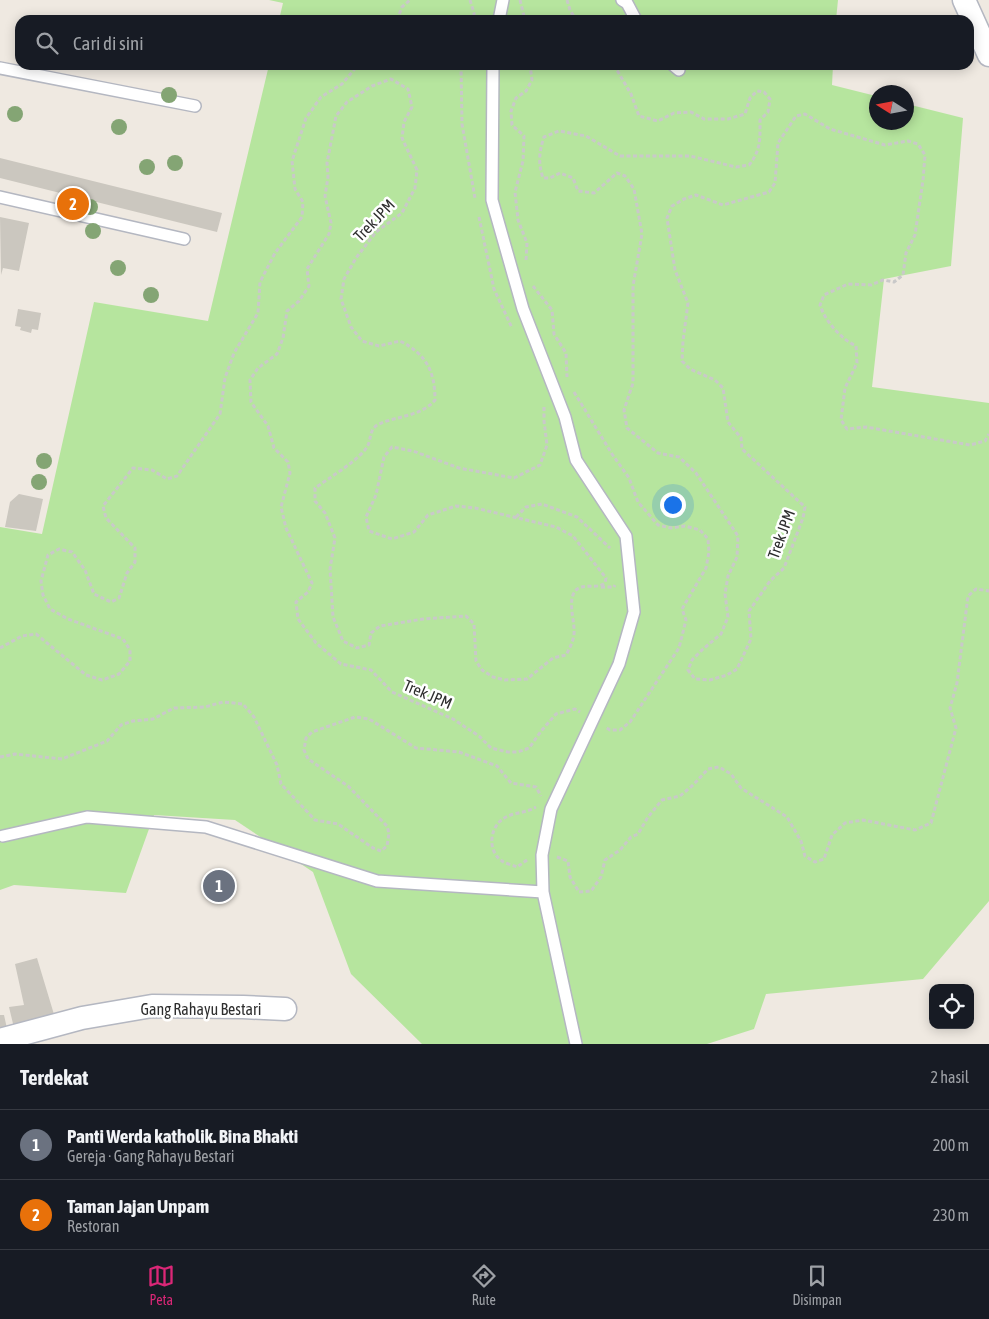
<!DOCTYPE html>
<html lang="id">
<meta charset="utf-8">
<style>
:root{--surface:#171b24;--page:#20242c;--text:#f1f3f6;--muted:#9ea1a6;--line:#363941;--accent:#db2777}
body{margin:0;font-family:"Asap Condensed",sans-serif;background:var(--page);color:var(--text)}
.controls{position:absolute;right:15px;bottom:15px;display:grid;overflow:hidden;border-radius:10px;box-shadow:0 2px 12px #0003}
.controls button{width:45px;height:45px;display:grid;place-items:center;padding:0;border:0;border-bottom:1px solid var(--line);background:var(--surface);color:var(--text);font:25px sans-serif}
.compass{position:absolute;left:869px;top:85px;width:45px;height:45px;border-radius:50%;background:var(--surface);box-shadow:0 2px 12px #0003;rotate:281deg}
.you{position:absolute;left:672px;top:504px;width:18px;height:18px;margin:-12px;border:4px solid #fff;border-radius:50%;background:#1a73e8;box-shadow:0 0 0 8px #1a73e833}
.badge{display:grid;place-items:center;width:32px;height:32px;border-radius:50%;background:var(--accent);color:#fff;font-size:16px;font-weight:700}
.pin{position:absolute;translate:-50% -50%;border:2px solid #fff;box-shadow:0 1px 5px #0006}
.list{margin:0;padding:0;list-style:none}
h2{display:flex;justify-content:space-between;align-items:center;height:65px;margin:0;padding:0 20px;font-size:21px}
h2 small{font-size:16px;font-weight:400;color:var(--muted)}
.list li{display:grid;grid-template-columns:32px 1fr auto;gap:15px;align-items:center;box-sizing:border-box;height:70px;padding:0 20px;border-top:1px solid var(--line)}
.list b{display:block;font-size:19px;white-space:nowrap}
.list p{margin:0;font-size:16px;white-space:nowrap;color:var(--muted)}
.list em{font-size:16px;font-style:normal;color:var(--muted)}
.icon{flex:none;width:28px;height:28px;fill:none;stroke:currentColor;stroke-width:2;stroke-linecap:round;stroke-linejoin:round}
.map{position:relative;flex:none;width:989px;height:1044px;overflow:hidden}
.search{position:absolute;background:var(--surface);box-shadow:0 2px 12px #0003;left:15px;right:15px;top:15px;height:55px;display:flex;align-items:center;gap:12px;box-sizing:border-box;padding:0 18px;border-radius:15px;color:var(--muted);font-size:19px}
.sheet{height:205px;background:var(--surface)}
nav{display:flex;justify-content:space-around;align-items:center;box-sizing:border-box;height:70px;border-top:1px solid var(--line);background:var(--surface);font-size:14px;color:var(--muted)}
nav a{display:grid;justify-items:center;gap:2px}
nav .on{color:var(--accent)}
.map>svg:first-child{display:block}
.green{fill:#b6e59e}
.building{fill:#cbc7bf}
.lines{fill:none;stroke-linecap:round;stroke-linejoin:round}
.service-casing{stroke:#b4b7c1;stroke-width:14}
.minor-casing{stroke:#b4b7c1;stroke-width:25}
.path{stroke:#c9c9c9;stroke-width:3;stroke-dasharray:4 2.5;stroke-linecap:butt}
.service{stroke:#fff;stroke-width:11}
.minor{stroke:#fff;stroke-width:22}
.tree{fill:#84a574}
.labels{text-anchor:middle;stroke-width:5;stroke-linejoin:round;paint-order:stroke}
.street-label{font-size:16px;fill:#2e2e2e;stroke:#fff}
</style>
<div class="map">
<svg width="989" height="1044" viewBox="0 0 989 1044">
<rect width="100%" height="100%" fill="#efe9e1"/>
<path class="green" d="M269,0H838L836,20H279L283,3Z
M269,65H833L832,85L876,96V122H906L907,104L963,118L951,266L884,279L872,387L989,403V901L923,979L766,994L754,1029L707,1044H422L351,974L313,872L235,820L154,815L126,893L14,885L0,890V527L42,534L94,302L208,321Z"/>
<path class="building" d="M0,158L222,213L217,232L0,178Z
M0,217L29,223L19,271L3,268L1,275Z
M18,309L41,313L38,330L32,329L31,333L20,330L21,327L15,326Z
M19,494L43,499L36,531L5,527L10,502Z
M37,958L56,1021L15,1032L9,1007L24,1005L15,964Z
M0,1015H4L8,1033L0,1035Z"/>
<g class="lines">
<g class="service-casing">
<path id="service" d="M622,0L627,3L636,20
M499,20L503,0
M493,65L492,200L523,309L565,417L576,460L626,536L634,612L619,664L551,809L542,855L543,892L576,1044
M673,65L679,70
M0,68L195,106
M0,197L184,239
M3,836L87,817L206,827L377,881L543,892"/>
</g>
<g class="minor-casing">
<path id="minor" d="M964,0L989,55
M0,1040L82,1018L152,1006L243,1007L285,1009"/>
</g>
<path class="path" d="M470,0L474,13V20
M520,0L525,20
M567,0L570,10L576,20
M397,20L402,7L410,0
M461,65L462,124L475,198
M614,65L631,94L639,116L658,121L674,113L691,112L704,119H728L745,114L750,98L757,91L764,92L770,99L768,112L760,120C760,139 761,150 749,165L736,167L690,156H620L586,136L559,131L544,137C539,152 538,163 543,178H550L560,173L573,178L578,191L594,193L617,173L625,176L634,189L642,234L633,286V383L624,410L627,428L658,453L679,457L696,473L738,536L737,557L728,576L725,594L728,617L721,634L703,649L692,660L688,670L695,679L710,680L727,675L737,669L751,639L749,611L770,581L784,568L803,518L805,507L742,449L741,438L728,422L723,388L715,380L690,369L682,361L683,341L688,303L675,270L667,218L672,206L684,199L696,195L723,205L769,192L775,183L778,143L796,116L805,114L830,129L885,145L908,141L918,144L925,155L923,180L915,235L906,253L903,275L894,282L883,280L871,285L848,284L824,295L820,305C825,321 841,339 856,346L857,363L845,388L841,420L847,429L866,427L970,445L985,441L989,434
M479,217L494,289L512,328
M526,260L527,243L518,220L515,192L523,161L524,136L512,125L511,111L516,98L526,91L532,80L530,65
M533,286L552,310L554,334L566,353L567,377
M574,392L612,454L629,478L638,502L658,525L671,528L685,526L700,530L708,539L709,552L706,568L682,609L686,620L679,648L630,722L620,730H610L605,727
M544,407V421L547,445L540,465L514,478L459,468L413,451L392,447L384,457L376,495L366,517L369,531L392,539L414,532L428,515L456,506L475,508L556,527L573,536L606,578L605,583C597,589 587,584 579,588C566,594 574,619 574,629C575,638 570,648 566,655L553,658L527,679L505,680L493,677L482,670L476,661L474,624L466,616L423,619L380,626L371,633L369,645L357,648L343,641L333,617L330,569L335,538L325,513L315,501V488C328,479 360,459 367,447C372,439 368,430 379,424C397,416 422,416 435,400C435,371 426,354 400,341L379,346L362,341L351,327L341,299L344,279L356,258L376,232L402,213L415,188L417,170L402,138L404,122L412,107L408,89L391,79L372,86L347,102L336,116L327,163L328,177L325,196L331,223L329,234L307,269L309,286L299,301L287,311L283,338L277,354L258,368L250,380L251,402L268,426L274,448L288,462L290,473L281,507L286,528L312,583L308,592L296,602L298,619L316,643L341,664L371,670L392,692L453,719L479,736L491,748L508,752H518L529,748L542,730L556,714L575,709L580,712
M516,517L526,507L542,504L577,517L610,548
M601,587H614L615,585
M0,648L22,636L36,634L86,675L102,680L119,674L130,661V650L123,639L68,619L50,609L43,595L41,581L48,555L59,549L72,552L85,570L94,594L111,602L119,598L127,573L135,562V548L106,518L103,506L133,468L152,470L167,479L177,476L220,414L225,378L234,353L258,313L260,282L275,253L302,217L303,202L295,189L292,161L306,118L321,97L342,84L358,65
M0,757L15,754L62,759L107,741L121,725L133,721L153,719L174,708L205,707L223,702L243,704L254,717L265,740L277,765L281,784L315,820L338,824L373,848L381,851L387,846L389,833L387,826L348,786L308,759L304,750L306,738L312,732L355,717L369,719L416,748L459,752L497,766L511,783L536,787L541,796
M557,857L568,861L570,877L579,892L591,891L601,877L605,860L620,850L631,837L638,834L648,817L662,800L680,796L693,785L708,769L719,767L731,774L741,788L787,817L801,841L805,856L815,862L824,859L832,835L845,823L863,820L915,830L931,823L956,728L950,708L957,683L968,596L976,589L989,591
M527,860L517,867C513,865 506,864 502,861C486,850 490,825 506,817C516,812 526,813 536,807"/>
<use href="#service" class="service"/>
<use href="#minor" class="minor"/>
</g>
<g class="tree">
<circle cx="169" cy="95" r="8"/>
<circle cx="15" cy="114" r="8"/>
<circle cx="119" cy="127" r="8"/>
<circle cx="175" cy="163" r="8"/>
<circle cx="147" cy="167" r="8"/>
<circle cx="73" cy="202" r="8"/>
<circle cx="90" cy="207" r="8"/>
<circle cx="93" cy="231" r="8"/>
<circle cx="118" cy="268" r="8"/>
<circle cx="151" cy="295" r="8"/>
<circle cx="44" cy="461" r="8"/>
<circle cx="39" cy="482" r="8"/>
</g>
<g class="labels">
<g class="street-label">
<text transform="translate(374 220) rotate(-46)" y="6">Trek JPM</text>
<text transform="translate(781 534) rotate(-70)" y="6">Trek JPM</text>
<text transform="translate(428 694) rotate(23)" y="6">Trek JPM</text>
<text x="201" y="1015">Gang Rahayu Bestari</text>
</g>
</g>
</svg>
<div class="controls">
<button><svg class="icon" aria-label="locate" viewBox="0 0 24 24"><circle cx="12" cy="12" r="6"/><path d="M12 2v4M12 18v4M2 12h4M18 12h4"/></svg></button>
</div>
<svg class="compass" viewBox="-18 -18 36 36"><path d="M0-13l5 13h-10z" fill="#e53935"/><path d="M0 13l5-13h-10z" fill="#9ea1a6"/></svg>
<div class="you"></div>
<div class="pin badge" style="left:219px;top:886px;background:#6b7280">1</div>
<div class="pin badge" style="left:73px;top:204px;background:#e8710a">2</div>
<div class="search"><svg class="icon" aria-label="search" viewBox="0 0 24 24"><circle cx="10" cy="10" r="6"/><path d="M15 15l6 6"/></svg>Cari di sini</div>
</div>
<section class="sheet">
<h2>Terdekat<small>2 hasil</small></h2>
<ul class="list">
<li><span class="badge" style="background:#6b7280">1</span><div><b>Panti Werda katholik. Bina Bhakti</b><p>Gereja · Gang Rahayu Bestari</p></div><em>200 m</em></li>
<li><span class="badge" style="background:#e8710a">2</span><div><b>Taman Jajan Unpam</b><p>Restoran</p></div><em>230 m</em></li>
</ul>
</section>
<nav>
<a class="on"><svg class="icon" aria-label="map" viewBox="0 0 24 24"><path d="M3 6l6-2 6 2 6-2v14l-6 2-6-2-6 2zM9 4v14M15 6v14"/></svg>Peta</a>
<a><svg class="icon" aria-label="directions" viewBox="0 0 24 24"><path d="M12 3l9 9-9 9-9-9zM9 14v-3h6M13 9l2 2-2 2"/></svg>Rute</a>
<a><svg class="icon" aria-label="saved" viewBox="0 0 24 24"><path d="M7 4h10v16l-5-4-5 4z"/></svg>Disimpan</a>
</nav>
